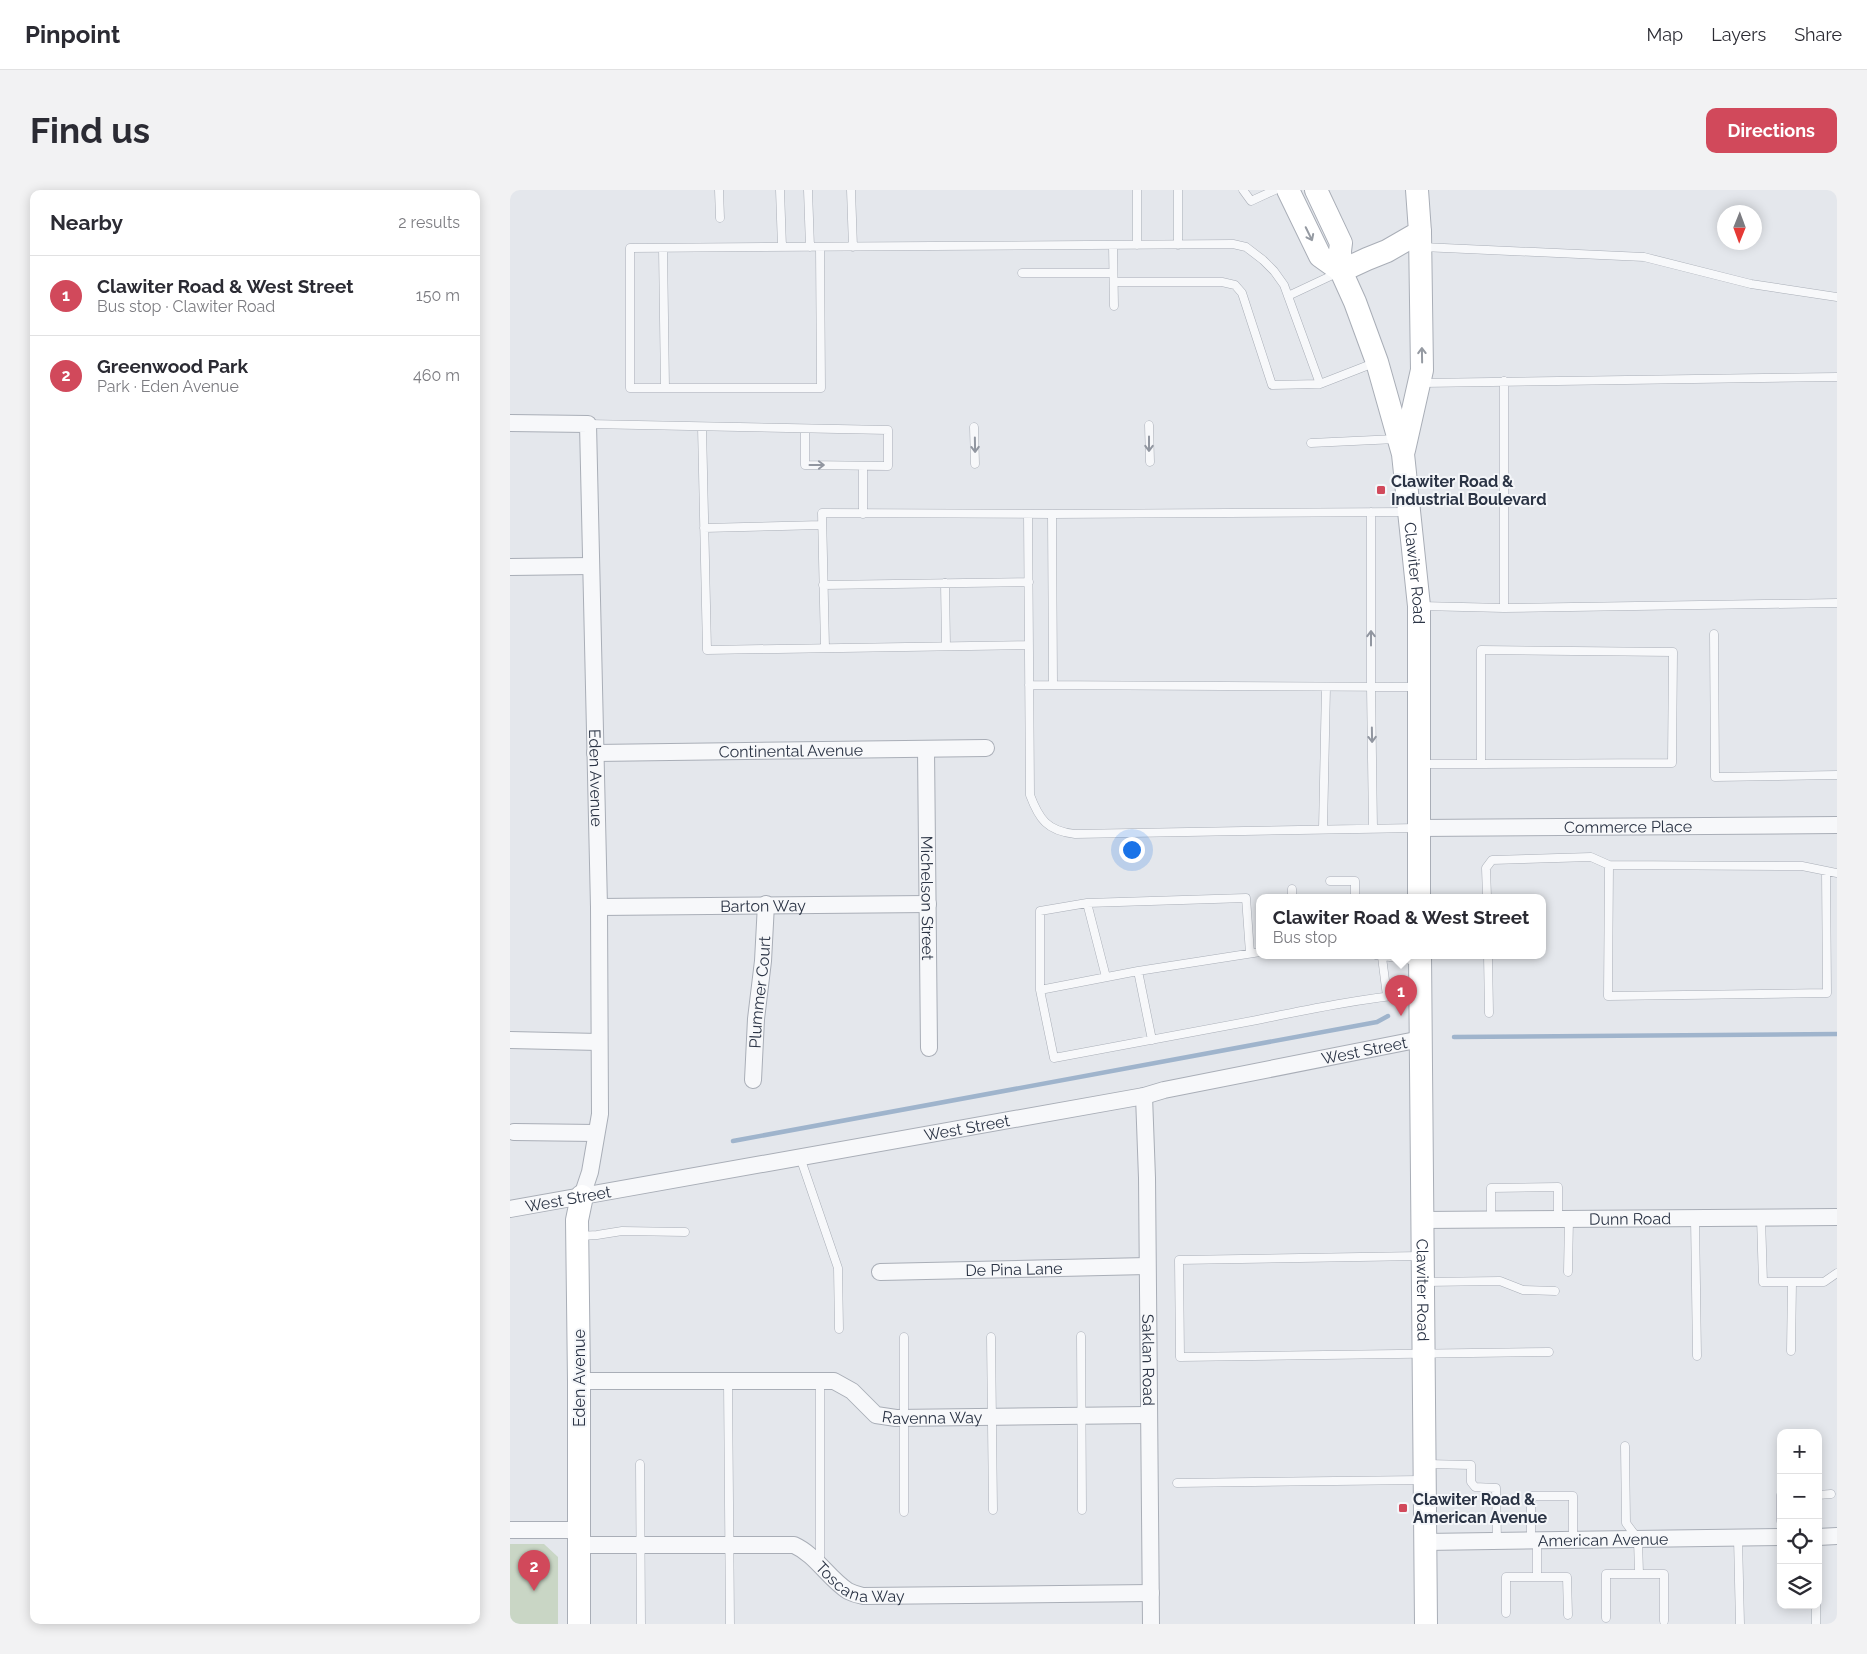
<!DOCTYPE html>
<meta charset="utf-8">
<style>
:root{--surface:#fff;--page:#f2f2f3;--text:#2b2b33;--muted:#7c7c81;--line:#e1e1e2;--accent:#d1495b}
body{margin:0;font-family:Raleway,sans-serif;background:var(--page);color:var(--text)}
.controls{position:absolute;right:15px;bottom:15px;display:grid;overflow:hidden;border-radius:10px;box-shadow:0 2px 12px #0003}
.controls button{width:45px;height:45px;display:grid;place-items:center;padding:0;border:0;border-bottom:1px solid var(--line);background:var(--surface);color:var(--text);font:25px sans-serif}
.compass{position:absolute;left:1207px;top:15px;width:45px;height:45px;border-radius:50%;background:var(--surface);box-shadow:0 2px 12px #0003;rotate:181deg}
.you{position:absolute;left:621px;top:659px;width:18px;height:18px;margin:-12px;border:4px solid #fff;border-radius:50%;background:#1a73e8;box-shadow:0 0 0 8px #1a73e833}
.badge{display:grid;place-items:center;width:32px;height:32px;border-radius:50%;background:var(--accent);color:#fff;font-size:16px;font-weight:700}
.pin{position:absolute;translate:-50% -41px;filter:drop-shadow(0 1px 2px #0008)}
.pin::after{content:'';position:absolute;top:26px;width:18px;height:15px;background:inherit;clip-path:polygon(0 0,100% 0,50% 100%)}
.popup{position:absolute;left:746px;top:704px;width:290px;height:65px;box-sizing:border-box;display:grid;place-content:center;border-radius:10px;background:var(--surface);filter:drop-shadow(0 1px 4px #0005);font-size:16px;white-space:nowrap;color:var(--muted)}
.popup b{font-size:19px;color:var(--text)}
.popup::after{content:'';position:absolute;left:50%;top:100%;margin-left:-10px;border:10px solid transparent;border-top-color:var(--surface)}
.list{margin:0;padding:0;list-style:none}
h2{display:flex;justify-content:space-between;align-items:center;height:65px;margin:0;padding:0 20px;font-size:21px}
h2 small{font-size:16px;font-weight:400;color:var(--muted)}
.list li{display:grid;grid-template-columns:32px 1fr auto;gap:15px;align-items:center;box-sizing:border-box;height:80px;padding:0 20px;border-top:1px solid var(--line)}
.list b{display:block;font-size:19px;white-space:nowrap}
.list p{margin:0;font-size:16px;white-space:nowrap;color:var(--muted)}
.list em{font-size:16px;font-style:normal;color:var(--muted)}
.icon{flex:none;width:28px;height:28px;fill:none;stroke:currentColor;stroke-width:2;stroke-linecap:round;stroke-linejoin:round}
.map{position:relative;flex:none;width:1327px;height:1434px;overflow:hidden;border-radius:10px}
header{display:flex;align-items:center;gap:30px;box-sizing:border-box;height:70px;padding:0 25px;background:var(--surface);border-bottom:1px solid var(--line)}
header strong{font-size:24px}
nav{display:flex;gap:28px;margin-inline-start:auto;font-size:18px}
.intro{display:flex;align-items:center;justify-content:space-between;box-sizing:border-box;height:120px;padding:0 30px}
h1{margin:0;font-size:35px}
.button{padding:12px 22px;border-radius:10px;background:var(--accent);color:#fff;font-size:18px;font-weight:700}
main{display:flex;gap:30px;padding:0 30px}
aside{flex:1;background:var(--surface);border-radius:10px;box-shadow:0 2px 12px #0003}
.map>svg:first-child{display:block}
.green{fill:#c9d6c5}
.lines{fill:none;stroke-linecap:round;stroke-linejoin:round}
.stream{stroke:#9fb4cc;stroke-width:4.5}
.lane-casing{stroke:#a9aeb7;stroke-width:9}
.street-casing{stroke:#a9aeb7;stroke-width:18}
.secondary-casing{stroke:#a9aeb7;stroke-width:24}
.lane{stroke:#f7f8fa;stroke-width:8}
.street{stroke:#f7f8fa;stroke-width:16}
.secondary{stroke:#fff;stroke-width:22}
.oneway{stroke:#959aa2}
.oneway2{stroke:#9196a0}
.poi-dot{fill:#d1495b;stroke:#f4f6f9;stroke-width:2}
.labels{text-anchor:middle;stroke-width:4;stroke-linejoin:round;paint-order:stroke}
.poi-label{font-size:16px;font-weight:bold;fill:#2b3445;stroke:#f4f6f9;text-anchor:start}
.street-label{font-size:16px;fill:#2b3445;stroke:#f4f6f9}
</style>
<header>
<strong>Pinpoint</strong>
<nav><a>Map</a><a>Layers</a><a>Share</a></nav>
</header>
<div class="intro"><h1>Find us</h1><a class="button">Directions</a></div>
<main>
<aside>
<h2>Nearby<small>2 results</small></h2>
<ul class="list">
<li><span class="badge">1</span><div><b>Clawiter Road &amp; West Street</b><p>Bus stop · Clawiter Road</p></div><em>150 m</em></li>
<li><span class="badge">2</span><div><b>Greenwood Park</b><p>Park · Eden Avenue</p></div><em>460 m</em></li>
</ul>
</aside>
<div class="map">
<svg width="1327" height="1434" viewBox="0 0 1327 1434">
<rect width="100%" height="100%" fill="#e4e7ec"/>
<path class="green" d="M0,1354H34L48,1367V1434H0Z"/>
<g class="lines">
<path class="stream" d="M944,847L1327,844
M223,951L867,832L878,826"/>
<g class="lane-casing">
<path id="lane" d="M209,0L210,28
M270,0L272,57
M298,0L300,57
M341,0L343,57
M733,0L741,11L765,0
M603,55L604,116
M627,55V0
M668,55V0
M310,57L311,198H120V58L723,54L736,57L753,70L764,81L774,95L810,194L762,195L732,103L725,95L712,92H604
M912,57L1134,67L1241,94L1327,107
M153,58L155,198
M512,83H603
M778,106L827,83
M912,193L1327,187
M810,194L864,173
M78,234L378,240V276L295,275V239
M639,235L640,272
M192,237L197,460L519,455
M464,237L465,274
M801,253L886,249
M861,322V497L863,638
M353,324V276
M518,324L520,605C529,629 537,641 565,644L907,638
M542,324L543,495
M194,338L312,335
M435,393L436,456
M313,395L519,392
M911,416L994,418V191
M994,418L1327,413
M1204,444L1205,587L1327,585
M315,458L312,323L542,324L898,322
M519,495L907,497
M911,574H971V460L1163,462L1162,573L971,574
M813,639L816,497
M1099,675L1098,806L1317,803L1316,681
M820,691H845V707
M782,699V707
M977,707L976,678L982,670L1081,667L1099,675L1292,676L1327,683
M866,765L908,771
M978,765L979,823
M872,767L877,806
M628,781L750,762
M596,787L577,713L736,708L740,763
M530,800V721L577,713
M642,850L628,781L530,800L544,868C611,855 679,843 747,830C800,819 854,808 909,803
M290,967L328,1078L329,1139
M1185,1028L1187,1166
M1251,1028L1253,1092H1314L1327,1083
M981,1030V998L1048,997V1029
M70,1046L87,1045L112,1041L175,1042
M910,1066L669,1070L670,1167L1039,1162
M1058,1082L1059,1029
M914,1092L990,1091L1013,1100L1045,1101
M571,1146L572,1320
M394,1147V1322
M481,1147L483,1320
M1281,1161L1282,1092
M310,1191V1373
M218,1192L220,1434
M1115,1256L1116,1333L1128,1349L1129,1384
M130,1274L131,1434
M917,1274L961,1275V1292L965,1297L986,1298L987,1351
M667,1293L912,1290
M1271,1305V1331
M1308,1305L1321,1304
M1228,1348L1230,1434
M1027,1350V1387
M1021,1351V1306H1063V1350
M1306,1415V1434
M996,1423V1387H1057L1058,1425
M1096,1428V1384H1154V1431"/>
</g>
<g class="street-casing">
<g id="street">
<path id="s1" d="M0,233L78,234L89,717L90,924L80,982L72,1006"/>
<path d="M0,377L81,376"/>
<path id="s2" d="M416,559L419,858"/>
<path id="s3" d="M85,563L476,558"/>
<path id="s4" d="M909,638L1327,635"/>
<path id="s5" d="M89,717L418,714"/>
<path d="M0,850L89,852"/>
<path id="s6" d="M243,890L246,829L253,771L256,714"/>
<path id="s7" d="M634,906L637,988L641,1434"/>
<path d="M4,942L86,943"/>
<path id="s8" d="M0,1019L634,906L654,900L911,849"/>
<path id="s9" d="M912,1030L1327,1027"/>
<path id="s10" d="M370,1082L637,1076"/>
<path id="s11" d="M69,1191H324L342,1201L366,1225L386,1228L638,1225"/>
<path d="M0,1340H68"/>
<path d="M1308,1347L1327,1346"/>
<path id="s12" d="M915,1352L1271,1347"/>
<path id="s13" d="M68,1355H284C306,1365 318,1388 338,1401C342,1403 348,1405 353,1406L641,1403"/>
</g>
</g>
<g class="secondary-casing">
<g id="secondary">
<path d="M778,0L810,66L831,81"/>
<path id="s14" d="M806,0L831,53L830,61L831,81L845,112L867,172L893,264L909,416V707"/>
<path d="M831,81L857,69L877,61L910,42L907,0"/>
<path d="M894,260L912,180L910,42"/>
<path id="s15" d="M910,765L916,1434"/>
<path d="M69,1434V1191L67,1030L72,1006"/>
</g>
</g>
<use href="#lane" class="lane"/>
<use href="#street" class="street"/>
<use href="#secondary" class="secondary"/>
</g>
<defs><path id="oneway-shaft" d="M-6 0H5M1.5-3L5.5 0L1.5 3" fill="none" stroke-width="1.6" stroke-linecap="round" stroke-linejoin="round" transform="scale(1.25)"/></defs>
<g class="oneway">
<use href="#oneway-shaft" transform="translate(799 44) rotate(64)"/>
<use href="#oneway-shaft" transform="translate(912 165) rotate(-91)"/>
</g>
<g class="oneway2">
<use href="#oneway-shaft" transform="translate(639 254) rotate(90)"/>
<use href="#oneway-shaft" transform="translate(465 255) rotate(89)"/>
<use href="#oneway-shaft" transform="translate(307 275)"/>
<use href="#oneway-shaft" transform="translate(861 448) rotate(-90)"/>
<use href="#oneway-shaft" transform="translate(862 545) rotate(89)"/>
</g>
<g class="poi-dot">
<rect x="866" y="295" width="10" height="10" rx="2.5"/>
<rect x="888" y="1313" width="10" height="10" rx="2.5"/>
</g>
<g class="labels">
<g class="poi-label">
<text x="881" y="297">Clawiter Road &amp;<tspan x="881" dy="18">Industrial Boulevard</tspan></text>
<text x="903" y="1315">Clawiter Road &amp;<tspan x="903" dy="18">American Avenue</tspan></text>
</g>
<g class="street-label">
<text dy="6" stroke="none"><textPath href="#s14" startOffset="400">Clawiter Road</textPath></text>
<text dy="6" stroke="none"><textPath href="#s3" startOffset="196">Continental Avenue</textPath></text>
<text dy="6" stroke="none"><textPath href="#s1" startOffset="432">Eden Avenue</textPath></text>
<text dy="6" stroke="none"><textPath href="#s4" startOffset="209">Commerce Place</textPath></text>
<text dy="6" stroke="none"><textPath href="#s2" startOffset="149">Michelson Street</textPath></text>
<text dy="6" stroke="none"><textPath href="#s5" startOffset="164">Barton Way</textPath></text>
<text dy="6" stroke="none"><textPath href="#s6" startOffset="88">Plummer Court</textPath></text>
<text dy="6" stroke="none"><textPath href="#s8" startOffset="869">West Street</textPath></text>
<text dy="6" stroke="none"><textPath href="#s8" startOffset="464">West Street</textPath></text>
<text dy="6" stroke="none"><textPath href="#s8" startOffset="59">West Street</textPath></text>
<text dy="6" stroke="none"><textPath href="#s9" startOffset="208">Dunn Road</textPath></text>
<text dy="6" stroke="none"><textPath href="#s10" startOffset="134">De Pina Lane</textPath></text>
<text dy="6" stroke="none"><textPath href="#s15" startOffset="335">Clawiter Road</textPath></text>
<text dy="6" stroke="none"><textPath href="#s7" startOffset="264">Saklan Road</textPath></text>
<text transform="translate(69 1188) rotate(-90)" y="6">Eden Avenue</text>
<text dy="6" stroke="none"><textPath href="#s11" startOffset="366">Ravenna Way</textPath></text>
<text dy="6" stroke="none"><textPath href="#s12" startOffset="178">American Avenue</textPath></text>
<text dy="6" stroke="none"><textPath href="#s13" startOffset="296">Toscana Way</textPath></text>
</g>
</g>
</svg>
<div class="controls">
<button>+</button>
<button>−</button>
<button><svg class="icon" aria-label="locate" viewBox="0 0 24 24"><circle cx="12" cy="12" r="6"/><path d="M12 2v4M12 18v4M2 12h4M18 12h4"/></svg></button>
<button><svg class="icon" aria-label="layers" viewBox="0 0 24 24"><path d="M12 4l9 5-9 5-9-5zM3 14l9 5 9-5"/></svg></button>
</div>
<svg class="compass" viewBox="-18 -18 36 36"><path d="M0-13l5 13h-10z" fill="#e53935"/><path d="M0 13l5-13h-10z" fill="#7c7c81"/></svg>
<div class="you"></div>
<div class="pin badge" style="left:891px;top:826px">1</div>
<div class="popup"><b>Clawiter Road &amp; West Street</b>Bus stop</div>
<div class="pin badge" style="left:24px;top:1401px">2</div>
</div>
</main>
